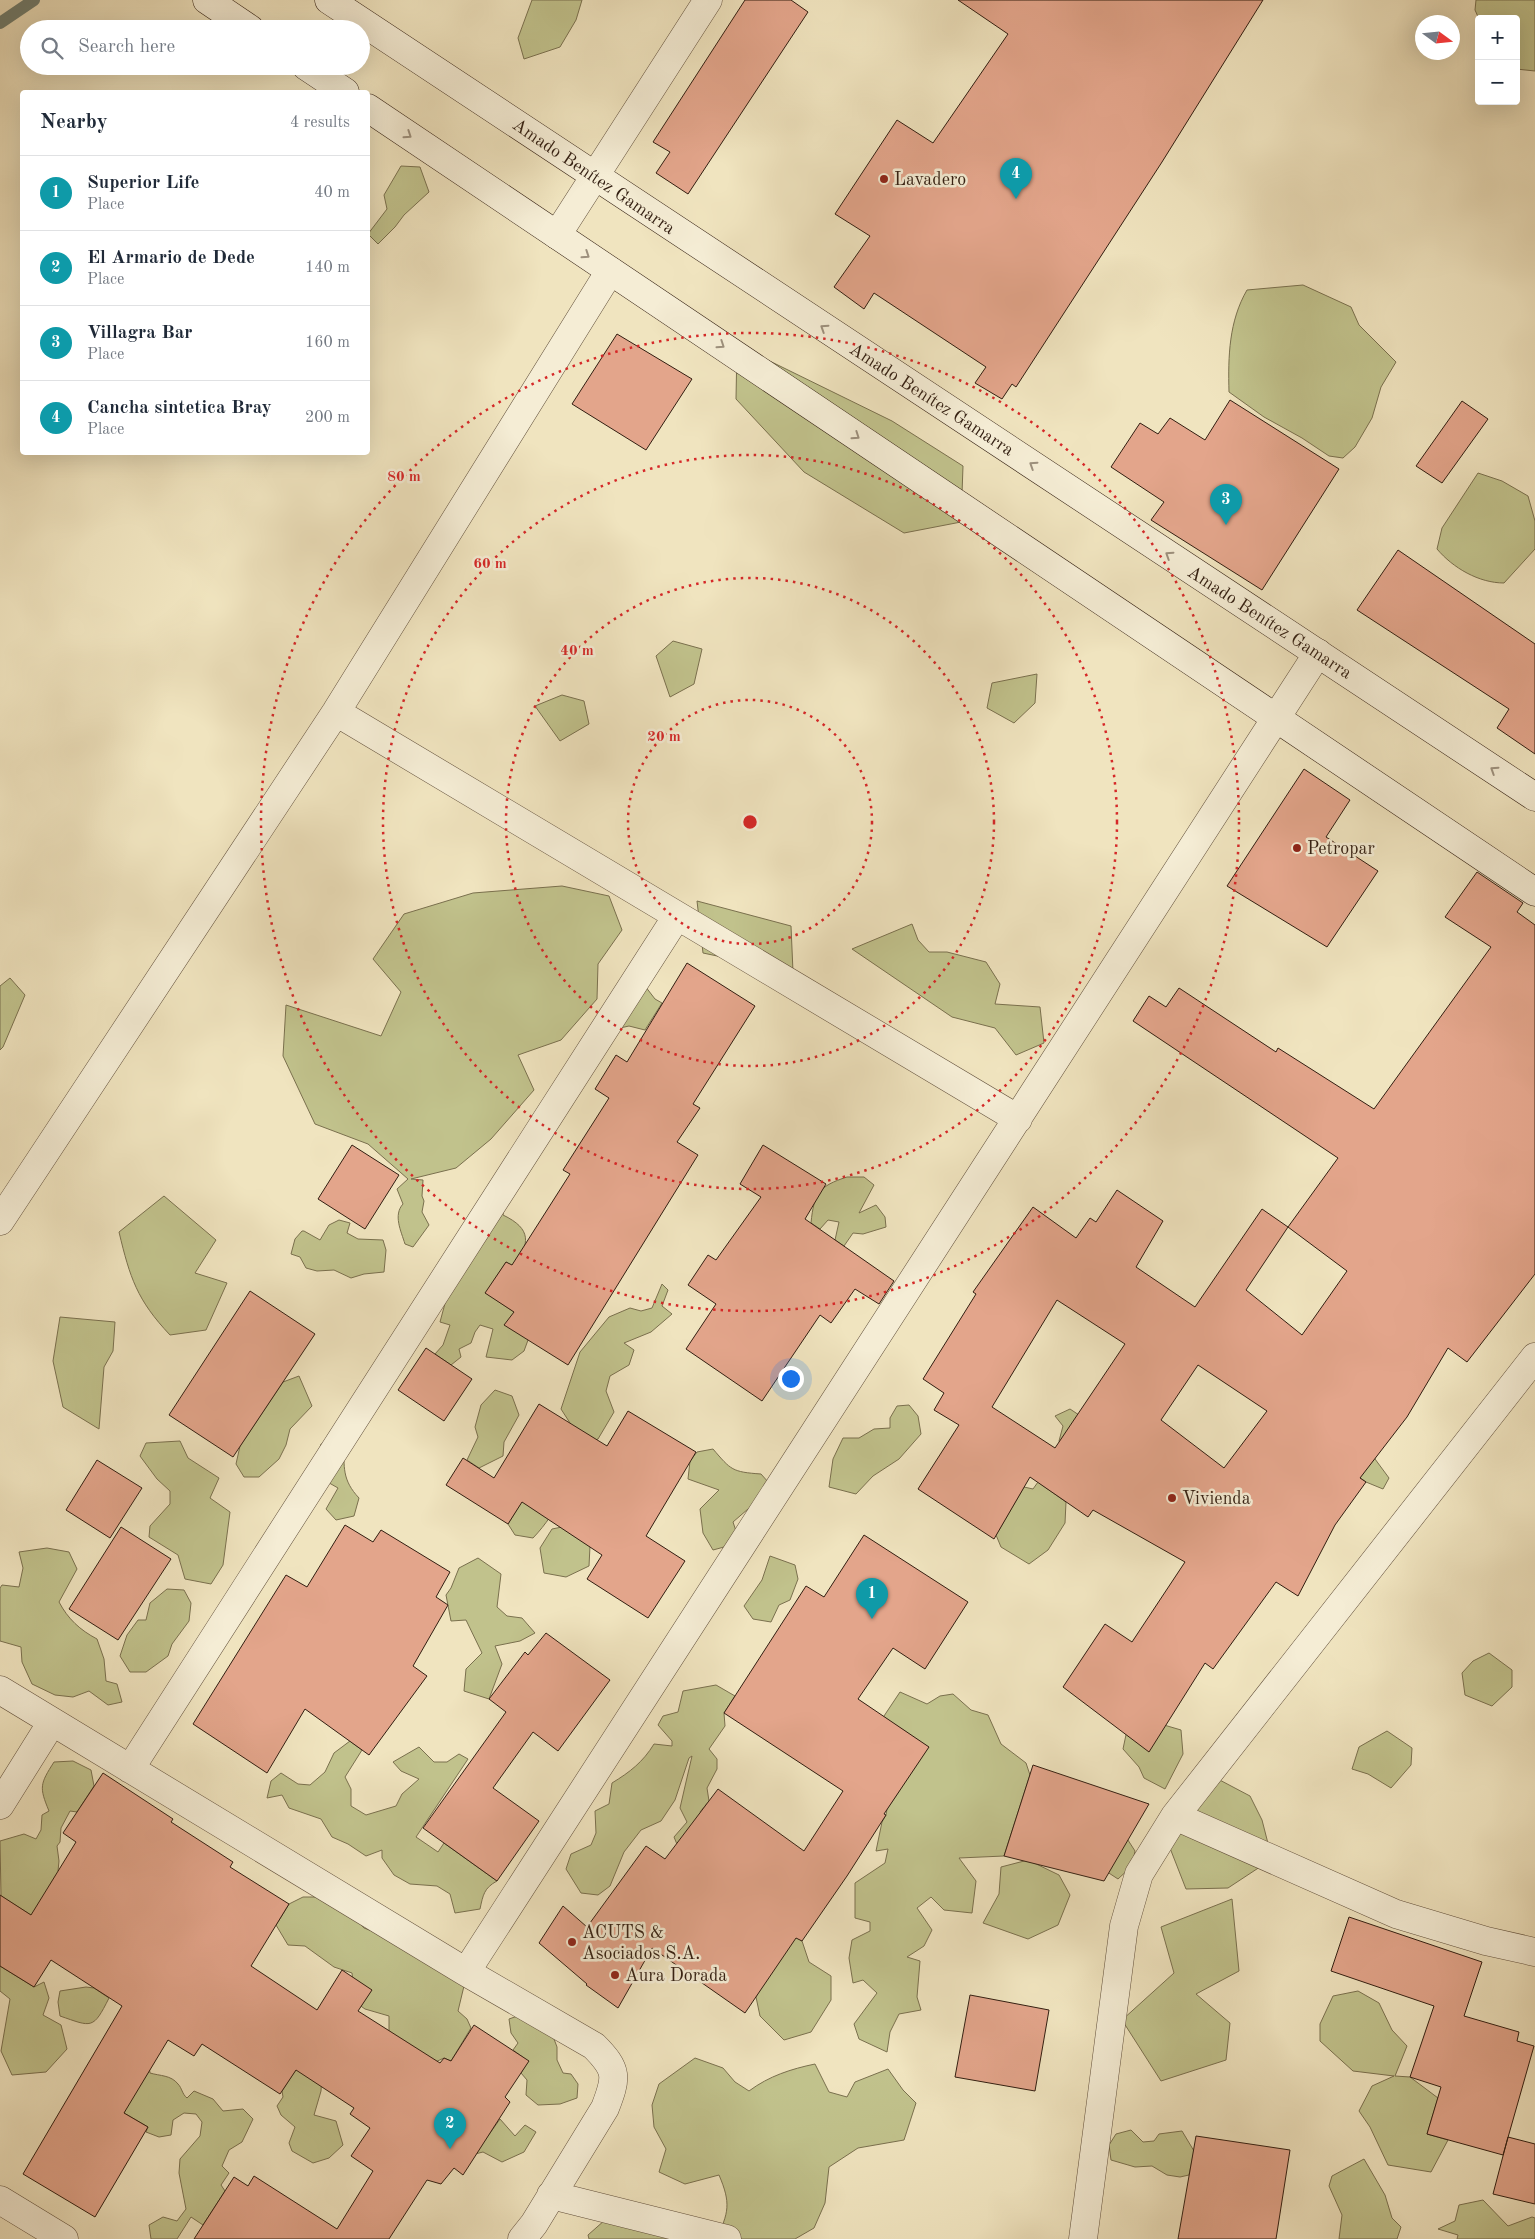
<!DOCTYPE html>
<meta charset="utf-8">
<style>
:root{--surface:#fff;--page:#f6f6f7;--text:#1f2937;--muted:#747a83;--line:#e0e1e3;--accent:#ea580c}
body{margin:0;font-family:"Old Standard TT",serif;background:var(--page);color:var(--text)}
.controls{position:absolute;right:15px;top:15px;display:grid;overflow:hidden;border-radius:5px;box-shadow:0 5px 20px #0002}
.controls button{width:45px;height:45px;display:grid;place-items:center;padding:0;border:0;border-bottom:1px solid var(--line);background:var(--surface);color:var(--text);font:25px sans-serif}
.compass{position:absolute;left:1415px;top:15px;width:45px;height:45px;border-radius:50%;background:var(--surface);box-shadow:0 5px 20px #0002;rotate:105deg}
.you{position:absolute;left:790px;top:1378px;width:18px;height:18px;margin:-12px;border:4px solid #fff;border-radius:50%;background:#1a73e8;box-shadow:0 0 0 8px #1a73e833}
.badge{display:grid;place-items:center;width:32px;height:32px;border-radius:50%;background:var(--accent);color:#fff;font-size:16px;font-weight:700}
.pin{position:absolute;translate:-50% -41px;filter:drop-shadow(0 1px 2px #0008)}
.pin::after{content:'';position:absolute;top:26px;width:18px;height:15px;background:inherit;clip-path:polygon(0 0,100% 0,50% 100%)}
.list{margin:0;padding:0;list-style:none}
h2{display:flex;justify-content:space-between;align-items:center;height:65px;margin:0;padding:0 20px;font-size:21px}
h2 small{font-size:16px;font-weight:400;color:var(--muted)}
.list li{display:grid;grid-template-columns:32px 1fr auto;gap:15px;align-items:center;box-sizing:border-box;height:75px;padding:0 20px;border-top:1px solid var(--line)}
.list b{display:block;font-size:19px;white-space:nowrap}
.list p{margin:0;font-size:16px;white-space:nowrap;color:var(--muted)}
.list em{font-size:16px;font-style:normal;color:var(--muted)}
.icon{flex:none;width:28px;height:28px;fill:none;stroke:currentColor;stroke-width:2;stroke-linecap:round;stroke-linejoin:round}
.map{position:relative;flex:none;width:1535px;height:2239px;overflow:hidden}
.search{position:absolute;background:var(--surface);box-shadow:0 5px 20px #0002;left:20px;top:20px;width:350px;height:55px;display:flex;align-items:center;gap:12px;box-sizing:border-box;padding:0 18px;border-radius:28px;color:var(--muted);font-size:19px}
.panel{position:absolute;background:var(--surface);box-shadow:0 5px 20px #0002;left:20px;top:90px;width:350px;height:365px;border-radius:5px}
.map>svg:first-child{display:block}
.green{fill:#c1c28c;stroke:#7a704e}
.lines{fill:none;stroke-linecap:round;stroke-linejoin:round}
.stream{stroke:#707f72;stroke-width:12}
.building{fill:#e3a58b;stroke:#321e11;fill-rule:evenodd}
.street-casing{stroke:#62503c;stroke-width:29}
.secondary-casing{stroke:#321e11;stroke-width:29}
.street{stroke:#f5edd5;stroke-width:28}
.secondary{stroke:#f5edd5;stroke-width:28}
.oneway{stroke:#9d907d}
.ring{fill:none;stroke:#d62828;stroke-width:2.5;stroke-dasharray:2.5 5}
.poi-dot{fill:#8f2418;stroke:#f5edd5;stroke-width:2}
.labels{text-anchor:middle;stroke-width:5;stroke-linejoin:round;paint-order:stroke}
.street-label{font-size:18px;fill:#321e11;stroke:#f5edd5}
.poi-label{font-size:18px;fill:#321e11;stroke:#f5edd5;text-anchor:start}
.centre{fill:#d62828;stroke:#f5edd5;stroke-width:2.5}
.ring-label{font-size:15px;text-anchor:middle;font-weight:bold;fill:#d62828;stroke:#f5edd5;stroke-width:5;stroke-linejoin:round;paint-order:stroke}
</style>
<div class="map">
<svg width="1535" height="2239" viewBox="0 0 1535 2239">
<rect width="100%" height="100%" fill="#f0e4bf"/>
<filter id="stains"><feTurbulence type="fractalNoise" baseFrequency=".004" numOctaves="4"/><feColorMatrix values="0 0 0 0 .2 0 0 0 0 .09 0 0 0 0 .02 0 0 0 .5 -.17"/></filter>
<radialGradient id="worn" r=".72"><stop offset=".6" stop-color="#630" stop-opacity="0"/><stop offset="1" stop-color="#630" stop-opacity=".3"/></radialGradient>
<path class="green" d="M532,0H582L576,20L560,47L524,59L518,38Z
M1476,0H1535V71L1516,69V19H1479L1475,10Z
M401,166L420,167L429,192L404,215L395,227L378,244L368,234L387,209L384,195Z
M1303,285L1351,307L1359,325L1396,362L1381,387L1372,418L1355,447L1343,458L1329,456L1302,438L1264,417L1229,392C1228,356 1229,321 1247,290Z
M737,345L892,421L963,466L961,522L904,533L804,472L736,399Z
M1478,473L1502,481L1528,496L1535,521V549L1504,583C1479,583 1453,568 1437,549L1442,528Z
M673,641L702,649L694,684L670,697L656,656Z
M1037,674L1035,703L1014,723L987,708L992,683Z
M562,695L584,701L589,724L560,741L535,706Z
M562,886L609,896L622,930L598,964L597,999L561,1040L518,1055L534,1090L491,1139L456,1168L411,1179L423,1180L422,1196L424,1201L422,1212L429,1225L413,1247L405,1244C401,1231 393,1215 403,1204L397,1189L408,1179L368,1144L315,1124L283,1056L286,1005L381,1036L401,992L373,959L404,914L473,893Z
M697,901L791,926L793,972L703,953Z
M912,924L918,940L929,952H947L986,962L1000,984L995,1004L1040,1007L1044,1043L1016,1055L995,1028L952,1017L852,949Z
M10,978L25,995L3,1047L0,1050V986Z
M645,986L655,999L662,1003L645,1030L629,1026L620,1028Z
M847,1177H864L874,1185L859,1213L876,1205L885,1217L886,1227L863,1234L853,1233L844,1246L835,1240L839,1222L828,1220L820,1229L811,1223C814,1193 819,1186 847,1177Z
M164,1196L216,1240L195,1273L227,1283L206,1330L170,1335C137,1300 130,1278 119,1232Z
M504,1207L503,1215C532,1229 530,1243 514,1267L506,1262L486,1293L514,1312L528,1340L524,1351L512,1360L486,1357L493,1329L480,1325L475,1332L471,1343L459,1349L461,1357L451,1365L435,1354L443,1345L450,1325L440,1322L454,1270Z
M339,1220L350,1223L347,1233L358,1239L383,1240L386,1250L384,1272L364,1274L351,1278L334,1270L317,1271L306,1268L300,1257L291,1254L295,1239L302,1231H304L320,1240L329,1225Z
M662,1284L668,1290L662,1306L672,1314L651,1332L624,1343L634,1350L629,1365L610,1376L606,1391L614,1412L598,1439L586,1444C571,1478 559,1511 533,1538L515,1535L508,1524L570,1423L561,1409L580,1352L609,1317L630,1308L641,1311L652,1308Z
M60,1317L115,1322L113,1351L104,1367L99,1429L63,1407L53,1361Z
M299,1376L312,1406L290,1429L286,1445L279,1459L259,1477H244L236,1464L240,1446L283,1382Z
M495,1390L512,1396L519,1415L504,1442L503,1456L479,1468L467,1460L478,1437L475,1427L481,1405Z
M909,1405L918,1416L921,1434L899,1459L873,1476L856,1494L829,1487L833,1459L843,1438H859L874,1429L890,1428V1418L897,1406Z
M1070,1409L1103,1431L1066,1458L1059,1441L1063,1426L1055,1416Z
M1378,1430L1375,1459L1389,1478L1383,1489L1366,1482L1331,1457Z
M180,1441L188,1458L219,1478L210,1498L230,1512L223,1565L211,1584L185,1579L178,1555L149,1537L150,1526L170,1504V1491L157,1479L140,1456L146,1443Z
M321,1444H344C344,1467 342,1480 359,1498L354,1516L336,1520L326,1509L338,1488L324,1480L316,1463Z
M713,1449C731,1470 732,1472 761,1474L769,1483L767,1504L748,1509L733,1522L737,1534L724,1547L713,1550L703,1533L700,1509L719,1490L688,1479L690,1461L697,1452Z
M1038,1482L1066,1502L1065,1523L1048,1550L1029,1564L1001,1547L996,1535L1024,1487L1033,1489Z
M567,1526L590,1546L589,1566L566,1577L544,1573L540,1548L552,1529Z
M47,1548L69,1552L77,1569L59,1602C68,1619 80,1630 97,1639L104,1659L106,1681L117,1684L122,1702L108,1705L89,1691L73,1697L55,1695L32,1684L22,1662L21,1647L0,1641V1588L2,1585L19,1587L23,1568L19,1552Z
M770,1556L795,1565L798,1579L790,1600L779,1605L771,1622L753,1619L744,1606L762,1580Z
M478,1558L501,1574L497,1607L507,1616L522,1618L535,1633L520,1641L495,1646L502,1664L489,1699L464,1691L466,1669L482,1653L466,1620L451,1621L446,1595L451,1588L459,1568Z
M167,1589L184,1590L191,1603L189,1621L172,1644L168,1656L146,1672H130L120,1656L127,1635L138,1620H146L150,1603Z
M1489,1653L1512,1670V1687L1492,1706L1465,1695L1462,1673L1473,1661Z
M716,1685L735,1696L724,1713L725,1726L709,1749L717,1759V1769L707,1788L709,1801L700,1812L716,1824L681,1854L674,1837L687,1822L680,1808L692,1756L689,1758L675,1800L661,1821L641,1830L624,1852L610,1886L598,1895L581,1893L566,1869L571,1854L591,1845L596,1833L595,1811L609,1804L612,1783C630,1772 643,1762 654,1744L672,1746V1741L658,1725L663,1716L678,1712L683,1691Z
M900,1692L927,1704L940,1696L953,1694L971,1710L988,1715L1001,1744L1026,1763L1030,1775L1004,1856L959,1858L976,1881L972,1913L944,1910L931,1897L917,1908L932,1930L924,1946L907,1957L920,1961L917,1997L921,2010L899,2014L890,2032L887,2052L859,2039L854,2024L877,1993L863,1980L853,1983L849,1958L852,1940L870,1931V1922L855,1918V1883L885,1863L888,1849L876,1851L882,1822L886,1815L887,1809L928,1747L897,1726L880,1722Z
M1164,1725L1181,1730L1183,1754L1165,1789L1144,1778L1139,1767L1123,1749L1127,1730Z
M1387,1731L1412,1748L1411,1765L1391,1788L1368,1774L1352,1769L1359,1747Z
M350,1741L362,1750L345,1777L351,1789V1806L366,1815L396,1806L402,1794L419,1779L401,1771L393,1762L419,1747L434,1762H447L459,1754L468,1759L416,1837L438,1852L444,1843L497,1881C484,1888 483,1895 480,1909L455,1913L450,1894L437,1886L410,1884L394,1875L382,1858V1850L366,1856L348,1844L332,1837L321,1819L289,1808L282,1795L267,1798L271,1781L281,1773L298,1784L310,1785L325,1772L334,1753Z
M73,1761L91,1770L94,1786L77,1812L70,1811L61,1828L60,1842L57,1846L59,1861L58,1871L75,1882L59,1933L1,1896L0,1841L24,1834L36,1839L41,1830L42,1815L49,1811C39,1787 40,1784 54,1762Z
M1214,1777L1250,1796L1262,1820L1272,1859L1228,1888L1186,1889L1168,1843Z
M1126,1837L1135,1851L1132,1866L1118,1879L1092,1862Z
M1028,1860L1059,1875L1070,1895L1058,1925L1028,1939L983,1923L999,1894L1001,1867Z
M303,1897H319L349,1912L364,1928L377,1933L464,1986L458,2011L467,2019L471,2028L451,2061L444,2058L431,2064L389,2039V2016L365,2009L355,2002L352,1973L334,1967L305,1946L288,1945L276,1925L289,1904Z
M1232,1899L1239,1971L1196,1994L1230,2023L1226,2060L1161,2081L1122,2020L1174,1973L1161,1927Z
M785,1931L802,1941L809,1962L831,1976V2000L811,2032L784,2040L760,2016L756,1997Z
M0,1966L34,1987L44,1982L49,1998L43,2015L61,2025L67,2049L46,2072L12,2075L1,2051L10,1999L0,1991Z
M86,1987L94,1988L109,1998C93,2030 92,2027 60,2016L58,2002L60,1991Z
M1358,1991L1379,2003L1392,2030L1407,2046L1395,2076L1410,2077L1438,2098L1427,2134L1448,2140L1431,2172L1388,2165L1370,2127L1359,2111L1372,2086L1394,2076L1353,2071L1320,2041V2024L1333,1996Z
M526,2013L551,2031L557,2047V2060L563,2073L571,2074L578,2084L577,2098L560,2104L538,2105L526,2095L527,2080L521,2073L528,2061L513,2050L518,2043L511,2033L509,2019Z
M147,2051L150,2073C160,2076 171,2075 178,2084C182,2088 182,2094 187,2098L194,2091L213,2099L223,2111L243,2109L253,2119L242,2142L229,2150L222,2166L229,2173L221,2185L225,2191L203,2225L191,2217L177,2239H151L149,2225L163,2217L177,2221L186,2209L179,2173L180,2159L200,2136L202,2122L196,2114L184,2113L173,2120L171,2135L159,2137L146,2132L148,2127L124,2113Z
M695,2058L723,2068L735,2082L749,2091C769,2076 791,2069 815,2064L829,2092L847,2097L855,2082L888,2069L903,2090L916,2103L904,2140L858,2148L829,2167L825,2203L814,2228L795,2239H716C729,2213 731,2203 719,2175L685,2184L659,2172L666,2149L654,2127L652,2105L659,2084Z
M309,2061L322,2074L321,2091L314,2115L336,2121L343,2145L329,2158L313,2163L292,2151L289,2143L295,2127L281,2115L277,2106L283,2097L282,2091L295,2071Z
M500,2119L515,2136L525,2125L536,2132L524,2152L502,2162L483,2152L475,2154Z
M1131,2130L1143,2142L1154,2141L1159,2134L1182,2131L1194,2151L1189,2175L1180,2177L1167,2175L1152,2166L1135,2167L1111,2160L1109,2145L1116,2134Z
M1364,2159L1385,2195L1392,2218L1401,2227L1397,2239H1339L1342,2215L1329,2186L1332,2176Z
M1483,2200L1508,2226L1532,2217L1535,2218V2239H1457L1458,2235L1438,2229L1455,2221L1459,2205Z
M614,2212L671,2239H589L588,2235Z"/>
<g class="lines">
<path class="stream" d="M0,23L34,0"/>
</g>
<path class="building" d="M745,0H791L808,12L688,194L656,173L670,152L653,142Z
M958,0H1263L1162,162L1016,387L1012,384L1002,399L975,383L986,367L874,293L864,309L834,287L870,236L835,214L897,120L933,143L1008,34Z
M617,334L692,379L646,450L572,404Z
M1230,400L1339,469L1262,590L1151,520L1164,502L1111,467L1140,423L1158,434L1170,418L1205,440Z
M1462,401L1488,419L1442,483L1416,466Z
M1398,550L1535,644V754L1497,728L1509,709L1357,610Z
M1304,769L1350,800L1326,837L1378,871L1327,947L1227,886Z
M1477,872L1523,903L1517,912L1535,925V1274L1467,1362L1448,1348L1407,1417L1360,1478L1366,1482L1335,1525L1298,1596L1276,1582L1213,1669L1205,1663L1149,1752L1063,1687L1105,1624L1132,1642L1185,1562L1093,1510L1088,1517L1030,1477L994,1539L918,1489L959,1425L934,1410L944,1393L923,1379L976,1294L973,1292L1033,1207L1076,1238L1090,1218L1096,1222L1117,1190L1163,1221L1136,1267L1195,1307L1262,1209L1288,1227L1338,1158L1133,1021L1149,996L1166,1007L1179,988L1276,1052L1278,1048L1374,1109L1491,947L1445,917ZM1288,1227L1347,1271L1302,1335L1246,1290ZM1057,1300L1125,1344L1055,1448L992,1407ZM1198,1365L1267,1411L1224,1468L1161,1420Z
M687,963L755,1006L693,1104L700,1108L677,1142L698,1155L568,1365L504,1325L514,1312L485,1293L506,1262L512,1265L570,1174L563,1170L609,1098L595,1089L616,1055L627,1062Z
M352,1145L399,1175L365,1229L318,1199Z
M763,1145L826,1184L805,1219L894,1281L879,1304L855,1289L831,1323L820,1315L762,1401L686,1349L716,1304L688,1285L708,1255L716,1260L761,1197L740,1184Z
M250,1291L315,1334L233,1457L169,1415Z
M426,1348L472,1379L444,1421L398,1390Z
M539,1404L607,1446L628,1411L696,1452L646,1536L685,1561L648,1618L587,1579L602,1555L522,1502L508,1524L446,1485L463,1458L494,1478Z
M97,1460L142,1488L110,1538L66,1510Z
M345,1525L373,1542L381,1530L450,1572L436,1597L448,1605L413,1666L427,1676L369,1755L305,1709L267,1773L193,1724L286,1575L307,1587Z
M121,1527L171,1559L118,1640L69,1609Z
M864,1535L968,1602L925,1669L893,1648L858,1699L929,1747L884,1814L886,1815L847,1876L802,1941L796,1938L745,2013L652,1948L618,2008L586,1985L587,1984L539,1943L563,1906L587,1927L646,1846L665,1859L718,1789L804,1851L843,1791L724,1713L806,1586L824,1597Z
M546,1633L610,1680L558,1751L533,1732L493,1788L539,1821L497,1881L423,1828L506,1712L489,1699L525,1652L528,1655Z
M1033,1765L1149,1804L1104,1881L1004,1856Z
M103,1773L173,1819L171,1822L233,1862L230,1867L289,1904L251,1966L317,2010L342,1970L372,1990L358,2011L440,2063L444,2058L451,2061L474,2025L529,2061L505,2097L510,2102L463,2175L454,2168L441,2184L427,2180L389,2239H194L234,2177L248,2186L254,2176L337,2229L373,2171L351,2156L370,2128L350,2114L354,2108L296,2070L280,2094L202,2044L194,2056L168,2040L124,2113L148,2127L95,2217L23,2174L122,2006L51,1960L34,1987L0,1966V1895L31,1915L76,1842L63,1833Z
M1349,1917L1482,1962L1464,2016L1519,2032L1517,2041L1534,2046L1503,2155L1427,2134L1441,2087L1410,2077L1434,2006L1331,1971Z
M970,1995L1049,2010L1035,2091L955,2077Z
M1196,2136L1290,2150L1276,2239H1178Z
M1508,2137L1535,2144V2204L1493,2194Z"/>
<g class="lines">
<g class="street-casing">
<path id="street" d="M557,235L708,0
M336,712L1018,1119
M0,1221L336,712L610,271
M0,1690L466,1972L594,2046C618,2070 617,2077 605,2108L534,2224L522,2239
M130,1769L677,916
M0,1805L52,1722
M1175,1816L1396,1914L1486,1941L1535,1952
M466,1972L1318,653
M551,2195L727,2239
M0,2200L64,2239
M1083,2239L1124,1926L1139,1874L1175,1816L1535,1357"/>
</g>
<g class="secondary-casing">
<path id="secondary" d="M207,0L250,29
M329,0L1535,797
M306,66L345,92
M368,108L1535,892"/>
</g>
<use href="#street" class="street"/>
<use href="#secondary" class="secondary"/>
</g>
<defs><path id="oneway-chevron" d="M-2-3.5L2.5 0L-2 3.5" fill="none" stroke-width="1.6" stroke-linecap="round" stroke-linejoin="round" transform="scale(1.25)"/></defs>
<g class="oneway">
<use href="#oneway-chevron" transform="translate(408 135) rotate(34)"/>
<use href="#oneway-chevron" transform="translate(586 255) rotate(34)"/>
<use href="#oneway-chevron" transform="translate(824 328) rotate(-147)"/>
<use href="#oneway-chevron" transform="translate(721 345) rotate(34)"/>
<use href="#oneway-chevron" transform="translate(856 436) rotate(34)"/>
<use href="#oneway-chevron" transform="translate(1033 465) rotate(-147)"/>
<use href="#oneway-chevron" transform="translate(1169 555) rotate(-147)"/>
<use href="#oneway-chevron" transform="translate(1494 770) rotate(-147)"/>
</g>
<g class="ring">
<circle cx="750" cy="822" r="122"/>
<circle cx="750" cy="822" r="244"/>
<circle cx="750" cy="822" r="367"/>
<circle cx="750" cy="822" r="489"/>
</g>
<g class="poi-dot">
<circle cx="884" cy="179" r="5"/>
<circle cx="1297" cy="848" r="5"/>
<circle cx="1172" cy="1498" r="5"/>
<circle cx="572" cy="1942" r="5"/>
<circle cx="615" cy="1975" r="5"/>
</g>
<g class="labels">
<g class="street-label">
<text transform="translate(594 176) rotate(34)" y="6">Amado Benítez Gamarra</text>
<text transform="translate(932 399) rotate(33)" y="6">Amado Benítez Gamarra</text>
<text transform="translate(1270 622) rotate(33)" y="6">Amado Benítez Gamarra</text>
</g>
<g class="poi-label">
<text x="894" y="185">Lavadero</text>
<text x="1307" y="854">Petropar</text>
<text x="1182" y="1504">Vivienda</text>
<text x="582" y="1938">ACUTS &amp;<tspan x="582" dy="21">Asociados S.A.</tspan></text>
<text x="625" y="1981">Aura Dorada</text>
</g>
</g>
<circle cx="750" cy="822" r="8" class="centre"/>
<g class="ring-label">
<text x="404" y="481">80 m</text>
<text x="490" y="568">60 m</text>
<text x="577" y="655">40 m</text>
<text x="664" y="741">20 m</text>
</g>
<rect width="100%" height="100%" filter="url(#stains)"/>
<rect width="100%" height="100%" fill="url(#worn)"/>
</svg>
<div class="controls">
<button>+</button>
<button>−</button>
</div>
<svg class="compass" viewBox="-18 -18 36 36"><path d="M0-13l5 13h-10z" fill="#e53935"/><path d="M0 13l5-13h-10z" fill="#747a83"/></svg>
<div class="you"></div>
<div class="pin badge" style="left:872px;top:1619px;background:#0f9aa8">1</div>
<div class="pin badge" style="left:450px;top:2149px;background:#0f9aa8">2</div>
<div class="pin badge" style="left:1226px;top:525px;background:#0f9aa8">3</div>
<div class="pin badge" style="left:1016px;top:199px;background:#0f9aa8">4</div>
<div class="search"><svg class="icon" aria-label="search" viewBox="0 0 24 24"><circle cx="10" cy="10" r="6"/><path d="M15 15l6 6"/></svg>Search here</div>
<section class="panel">
<h2>Nearby<small>4 results</small></h2>
<ul class="list">
<li><span class="badge" style="background:#0f9aa8">1</span><div><b>Superior Life</b><p>Place</p></div><em>40 m</em></li>
<li><span class="badge" style="background:#0f9aa8">2</span><div><b>El Armario de Dede</b><p>Place</p></div><em>140 m</em></li>
<li><span class="badge" style="background:#0f9aa8">3</span><div><b>Villagra Bar</b><p>Place</p></div><em>160 m</em></li>
<li><span class="badge" style="background:#0f9aa8">4</span><div><b>Cancha sintetica Bray</b><p>Place</p></div><em>200 m</em></li>
</ul>
</section>
</div>
